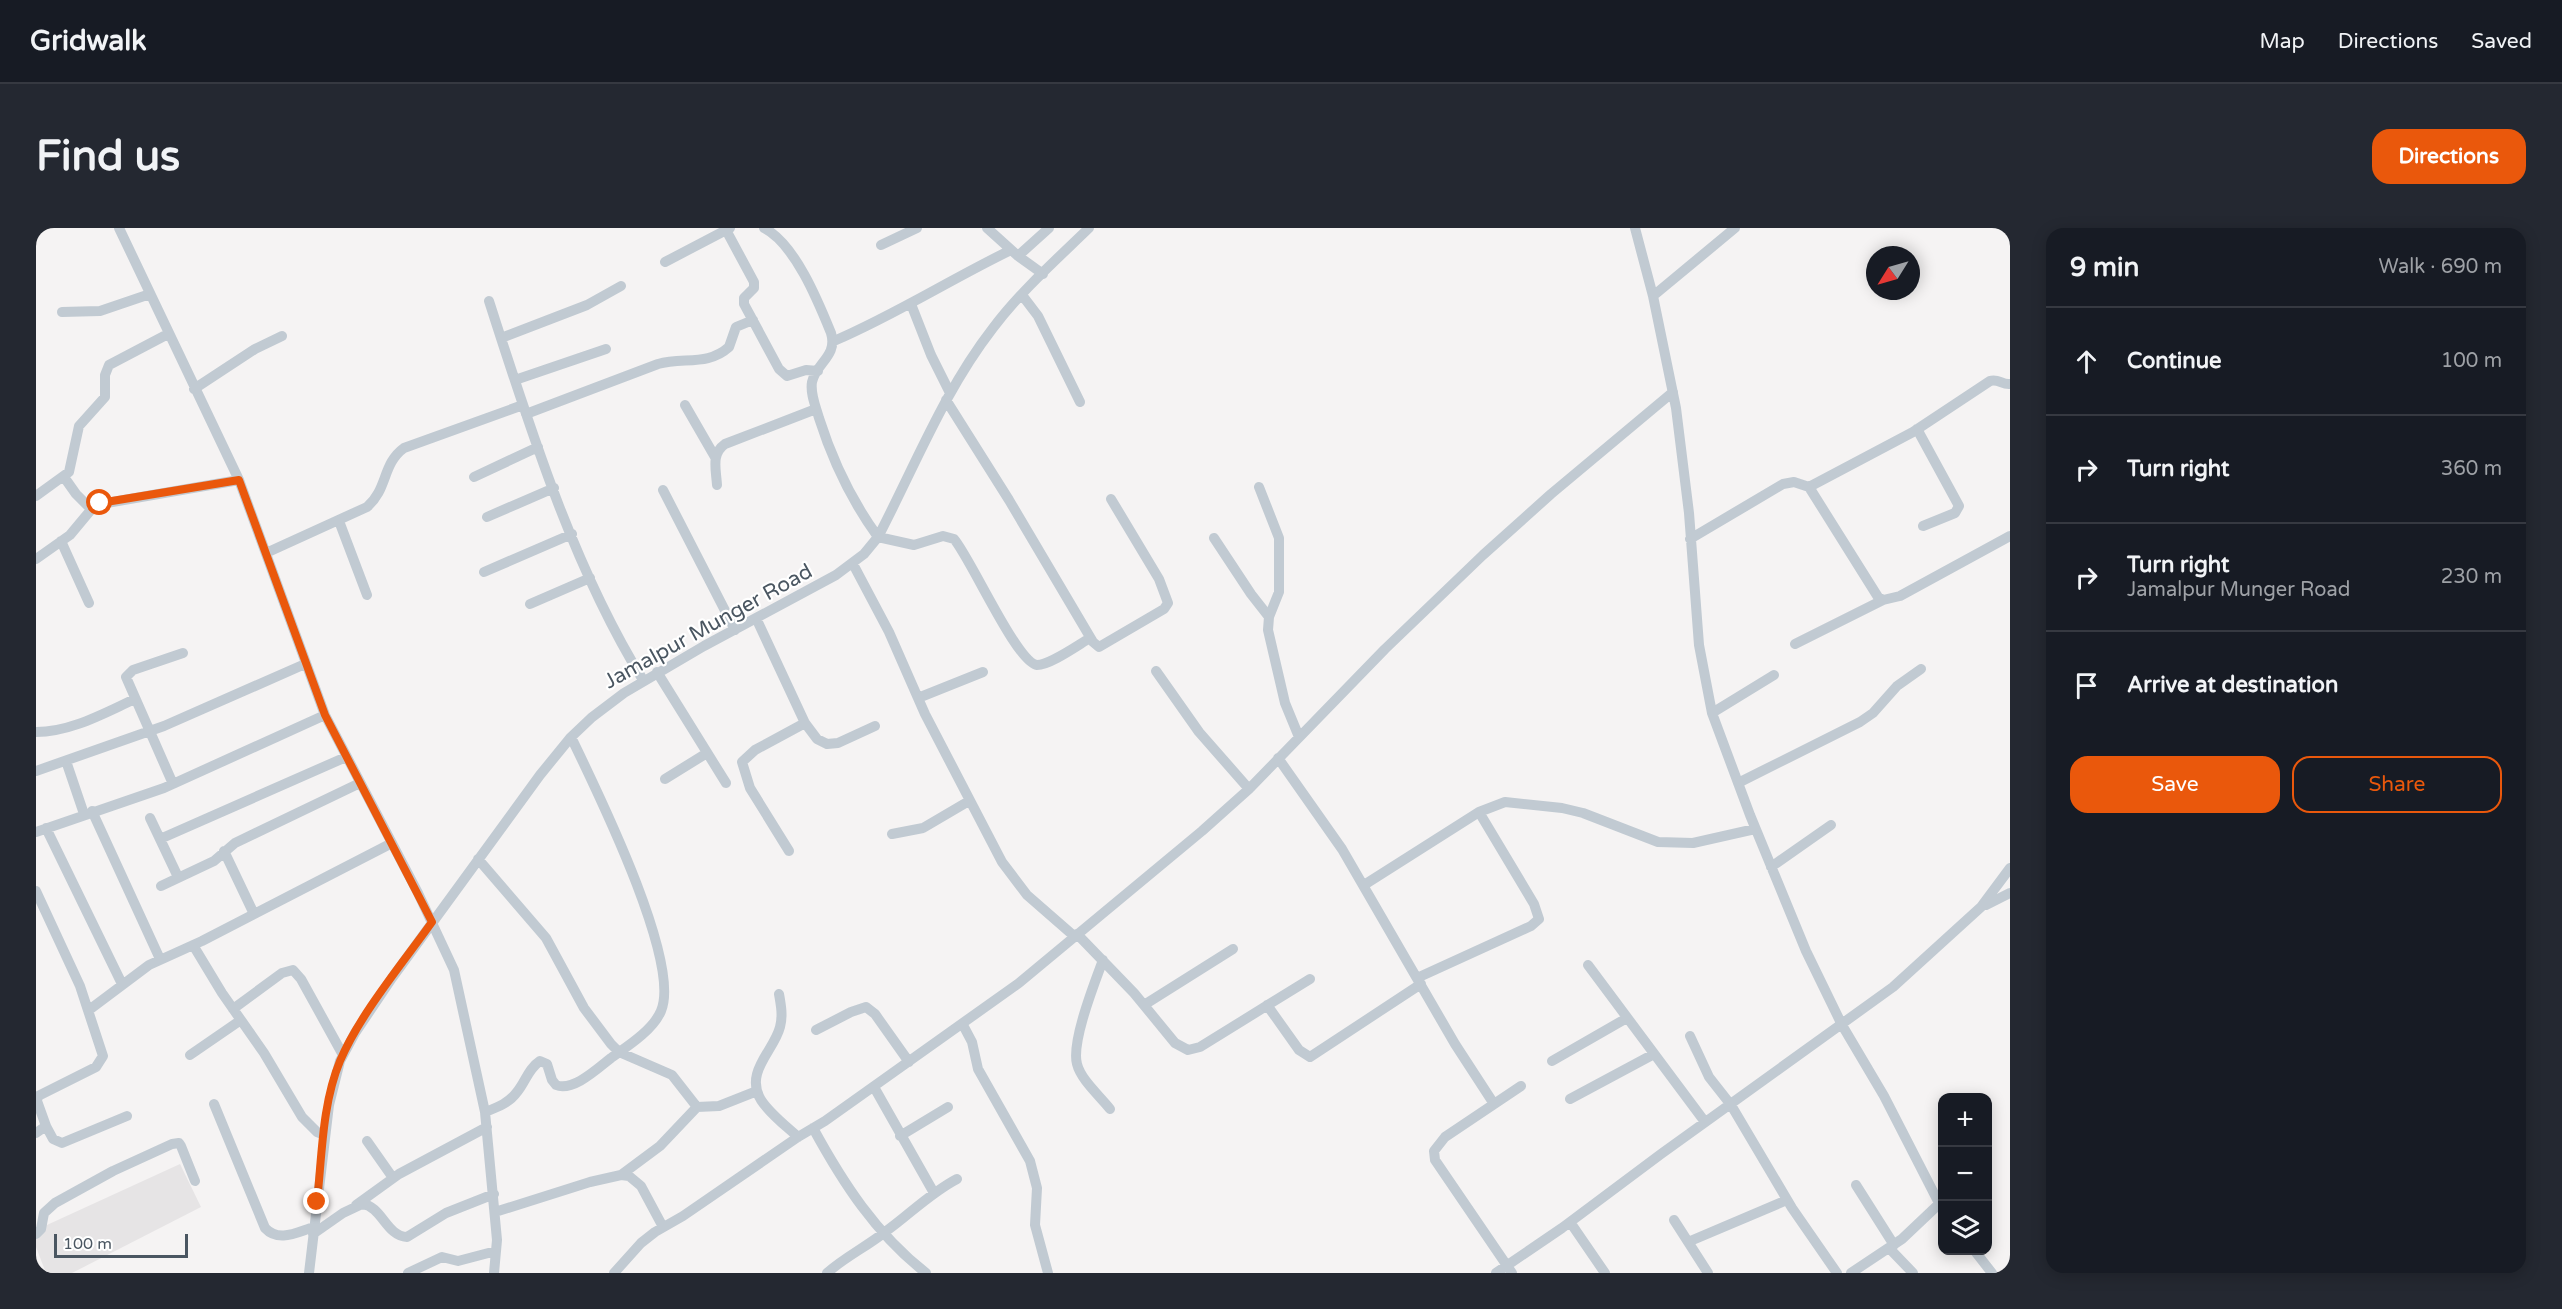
<!DOCTYPE html>
<meta charset="utf-8">
<style>
:root{--surface:#171b24;--page:#242831;--text:#f1f3f6;--muted:#9ea1a6;--line:#363941;--accent:#ea580c}
body{margin:0;font-family:"Varela Round",sans-serif;background:var(--page);color:var(--text)}
.controls{position:absolute;right:18px;bottom:18px;display:grid;overflow:hidden;border-radius:12px;box-shadow:0 3px 15px #0003}
.controls button{width:54px;height:54px;display:grid;place-items:center;padding:0;border:0;border-bottom:2px solid var(--line);background:var(--surface);color:var(--text);font:30px sans-serif}
.compass{position:absolute;left:1830px;top:18px;width:54px;height:54px;border-radius:50%;background:var(--surface);box-shadow:0 3px 15px #0003;rotate:233deg}
.scale{position:absolute;left:18px;bottom:15px;width:134px;box-sizing:border-box;padding-left:6px;border:3px solid #4a5661;border-top:0;font-size:16px;line-height:21px;white-space:nowrap;color:#4a5661;-webkit-text-stroke:4px #fff;paint-order:stroke}
.stop{position:absolute;width:18px;height:18px;margin:-14px;border:4px solid #ea580c;border-radius:50%;background:#fff}
.stop.end{background:#ea580c;border-color:#fff;box-shadow:0 2px 6px #0008}
.list{margin:0;padding:0;list-style:none}
h2{display:flex;justify-content:space-between;align-items:center;height:78px;margin:0;padding:0 24px;font-size:26px}
h2 small{font-size:20px;font-weight:400;color:var(--muted)}
.list li{display:grid;grid-template-columns:39px 1fr auto;gap:18px;align-items:center;box-sizing:border-box;height:108px;padding:0 24px;border-top:2px solid var(--line)}
.list b{display:block;font-size:22px;white-space:nowrap}
.list p{margin:0;font-size:20px;white-space:nowrap;color:var(--muted)}
.list em{font-size:20px;font-style:normal;color:var(--muted)}
.actions{display:flex;gap:12px;padding:18px 24px}
.actions a{flex:1;padding:14px 0;border:2px solid var(--accent);border-radius:18px;text-align:center;font-size:21px;color:var(--accent)}
.actions .main{background:var(--accent);color:#fff}
.icon{flex:none;width:33px;height:33px;fill:none;stroke:currentColor;stroke-width:2;stroke-linecap:round;stroke-linejoin:round}
.map{position:relative;flex:none;width:1974px;height:1045px;overflow:hidden;border-radius:18px}
header{display:flex;align-items:center;gap:36px;box-sizing:border-box;height:84px;padding:0 30px;background:var(--surface);border-bottom:2px solid var(--line)}
header strong{font-size:28px}
nav{display:flex;gap:33px;margin-inline-start:auto;font-size:21px}
.intro{display:flex;align-items:center;justify-content:space-between;box-sizing:border-box;height:144px;padding:0 36px}
h1{margin:0;font-size:42px}
.button{padding:15px 27px;border-radius:18px;background:var(--accent);color:#fff;font-size:21px;font-weight:700}
main{display:flex;gap:36px;padding:0 36px}
aside{flex:1;background:var(--surface);border-radius:18px;box-shadow:0 3px 15px #0003}
.map>svg:first-child{display:block}
.education{fill:#e6e4e5}
.lines{fill:none;stroke-linecap:round;stroke-linejoin:round}
.minor{stroke:#c1cad2;stroke-width:10}
.route{stroke:#ea580c;stroke-width:8}
.labels{text-anchor:middle;stroke-width:4.5;stroke-linejoin:round;paint-order:stroke}
.street-label{font-size:21px;fill:#4a5661;stroke:#fff}
</style>
<header>
<strong>Gridwalk</strong>
<nav><a>Map</a><a>Directions</a><a>Saved</a></nav>
</header>
<div class="intro"><h1>Find us</h1><a class="button">Directions</a></div>
<main>
<div class="map">
<svg width="1974" height="1045" viewBox="0 0 1974 1045">
<rect width="100%" height="100%" fill="#f5f3f3"/>
<path class="education" d="M144,936L165,979L36,1045H10L0,1019V1002Z"/>
<g class="lines">
<path class="minor" d="M83,0L203,252L289,487L382,665L418,742L449,884L461,1012L458,1045
M728,0C759,16 782,73 795,105C802,128 780,135 776,154C774,166 780,179 783,190C797,234 815,272 842,309L878,317L907,308L918,311C934,329 981,435 1001,437C1014,437 1042,417 1054,410
M951,0L982,28L1007,46
M1599,0L1617,68L1640,180L1653,285L1663,417L1676,485L1714,587L1770,723L1806,797L1848,868L1906,981
M690,2L718,54V60L708,70V76L743,141L751,148L770,142L782,143
M845,17L881,0
M982,28L1013,0
M629,34L694,0
M986,67L1002,88L1044,174
M1617,68L1699,0
M453,73C494,200 537,339 607,452
M875,76L895,127L914,165
M26,84L64,83L114,66
M465,110L551,77L585,58
M798,113C859,87 915,51 975,22
M479,152L570,121
M158,161L219,121L246,108
M910,172L973,272L1057,414L1063,419L1128,381L1132,375L1123,351L1075,271
M649,177L679,229
M490,186L622,136C648,129 672,138 693,119L700,99L717,92
M1881,201L1923,278L1919,285L1887,298
M28,249L40,266L54,280
M438,249L502,219
M681,257C680,241 675,226 689,216L780,181
M1223,259L1243,310V364L1233,389L1232,402L1249,475L1263,509
M1773,259L1842,369L1847,372L1864,368L1974,308
M627,262L699,402
M0,268L33,244L43,198L69,169V147L73,137L132,106
M451,289L518,260
M303,293L331,367
M1178,310L1215,366L1233,389
M1654,311L1747,256L1758,254L1773,259L1877,204L1954,153C1962,150 1966,157 1974,156
M25,313L53,375
M230,325L331,279C352,261 346,236 368,220L487,177
M0,331L34,307L59,277L203,252
M817,336L853,404L889,486L966,634L991,667L1038,708
M448,344L536,306
M494,376L554,350
M720,390L769,495L781,511L791,516L802,515L839,498
M1759,416L1847,372
M1120,443L1163,504L1213,561
M621,444L690,555
M882,470L947,444
M1676,485L1738,447
M0,504C35,504 68,485 99,471
M1242,530L1306,621L1419,816L1458,876
M30,533L48,586
M0,543L128,498L269,436
M629,551L671,525
M1702,555L1824,494L1837,485L1861,458L1885,441
M137,556L90,449L97,442L147,425
M56,583L124,731
M114,590L142,649
M10,600L86,756
M0,604L128,560L289,487
M856,606L887,600L933,573
M124,611L310,529
M188,623L218,686
M753,623L714,560L706,534L719,522L769,495
M442,631L510,710L548,780L575,816L583,824L636,847L661,879L683,878L721,863
M1735,639L1795,597
M1328,657L1443,584L1469,574L1526,580L1547,585L1622,614L1657,615L1719,601
M125,658L178,633L199,615L324,555
M0,663L44,758L67,828L60,839L2,868L1,873L10,898L0,905
M1950,677L1974,665
M1041,706L1098,765L1139,815L1152,822L1164,819L1274,751
M157,717L186,765L228,825L266,889L281,904L289,907
M1067,732C1059,754 1035,814 1041,836C1045,852 1064,868 1074,881
M1552,737L1669,894
M1381,750L1495,698L1503,691L1498,676L1443,584
M743,766C745,777 747,788 744,799C738,823 708,844 725,872C734,886 750,898 762,909
M1108,777L1197,721
M1231,777L1263,822L1274,829L1385,756
M197,781L246,745L257,742L265,751L307,827
M53,782L113,737L166,713L356,615
M927,797L936,814L942,841L994,933L1001,960L999,997L1012,1045
M780,802L815,784L830,779L839,786L873,834
M1654,808L1673,849L1695,877L1756,980L1801,1045
M154,827L205,792
M1516,833L1591,790
M838,859L898,965
M1534,871L1618,826
M178,876L229,1000C243,1015 261,1004 278,999
M449,884C462,879 473,875 481,864C490,853 492,841 504,833L511,836L516,852L520,857C537,864 562,840 575,830C592,818 617,802 625,783C646,734 559,559 535,509
M10,898L17,911L26,915L91,888
M777,900C807,955 840,1006 890,1045
M864,908L912,879
M331,913L357,950
M585,947L624,918L661,879
M1820,957L1858,1017
M320,977L363,946L451,899
M459,984L554,954L585,947L593,948L605,958L627,999
M1638,992L1672,1045
M1534,994L1569,1045
M0,1006L5,1001L8,985L19,975L77,943L136,916L143,915L145,918L159,953
M277,1006L307,985L326,976C346,978 350,1008 371,1009L410,985L458,966
M1652,1014L1751,972
M1853,1020L1877,1045
M1938,1022L1956,1045
M273,1045L293,877L304,833L319,805L356,750L504,547L535,509L555,490L588,465L668,418L800,347L828,326L842,309C879,238 908,163 957,100C985,63 1020,32 1053,0
M372,1045L406,1029L422,1033L460,1023
M578,1045L605,1015L619,1004L647,988L762,909L789,893L983,755L1166,603L1213,561L1349,421L1447,327L1515,266L1637,164
M791,1045C809,1029 830,1019 849,1004C873,987 894,965 921,951
M1460,1045L1526,1000L1625,926L1857,759L1945,679L1974,640
M1476,1045L1399,932L1398,923L1409,909L1485,858
M1815,1045L1866,1011L1903,976"/>
</g>
<g class="lines">
<path class="route" d="M64,275L203,252L289,487L396,694C366,736 324,786 304,833C286,876 286,928 281,974"/>
</g>
<g class="labels">
<g class="street-label">
<text transform="translate(672 398) rotate(-29)" y="7">Jamalpur Munger Road</text>
</g>
</g>
</svg>
<div class="controls">
<button>+</button>
<button>−</button>
<button><svg class="icon" aria-label="layers" viewBox="0 0 24 24"><path d="M12 4l9 5-9 5-9-5zM3 14l9 5 9-5"/></svg></button>
</div>
<svg class="compass" viewBox="-18 -18 36 36"><path d="M0-13l5 13h-10z" fill="#e53935"/><path d="M0 13l5-13h-10z" fill="#9ea1a6"/></svg>
<div class="scale">100 m</div>
<div class="stop" style="left:64px;top:275px"></div>
<div class="stop end" style="left:281px;top:974px"></div>
</div>
<aside>
<h2>9 min<small>Walk · 690 m</small></h2>
<ul class="list">
<li><svg class="icon" aria-label="ahead" viewBox="0 0 24 24"><path d="M12 20V5M6 11l6-6 6 6"/></svg><div><b>Continue</b></div><em>100 m</em></li>
<li><svg class="icon" aria-label="right" viewBox="0 0 24 24"><path d="M7 20v-9h11M14 6l5 5-5 5"/></svg><div><b>Turn right</b></div><em>360 m</em></li>
<li><svg class="icon" aria-label="right" viewBox="0 0 24 24"><path d="M7 20v-9h11M14 6l5 5-5 5"/></svg><div><b>Turn right</b><p>Jamalpur Munger Road</p></div><em>230 m</em></li>
<li><svg class="icon" aria-label="arrive" viewBox="0 0 24 24"><path d="M6 21V4h12l-3 4 3 4H6"/></svg><div><b>Arrive at destination</b></div></li>
</ul>
<div class="actions"><a class="main">Save</a><a>Share</a></div>
</aside>
</main>
